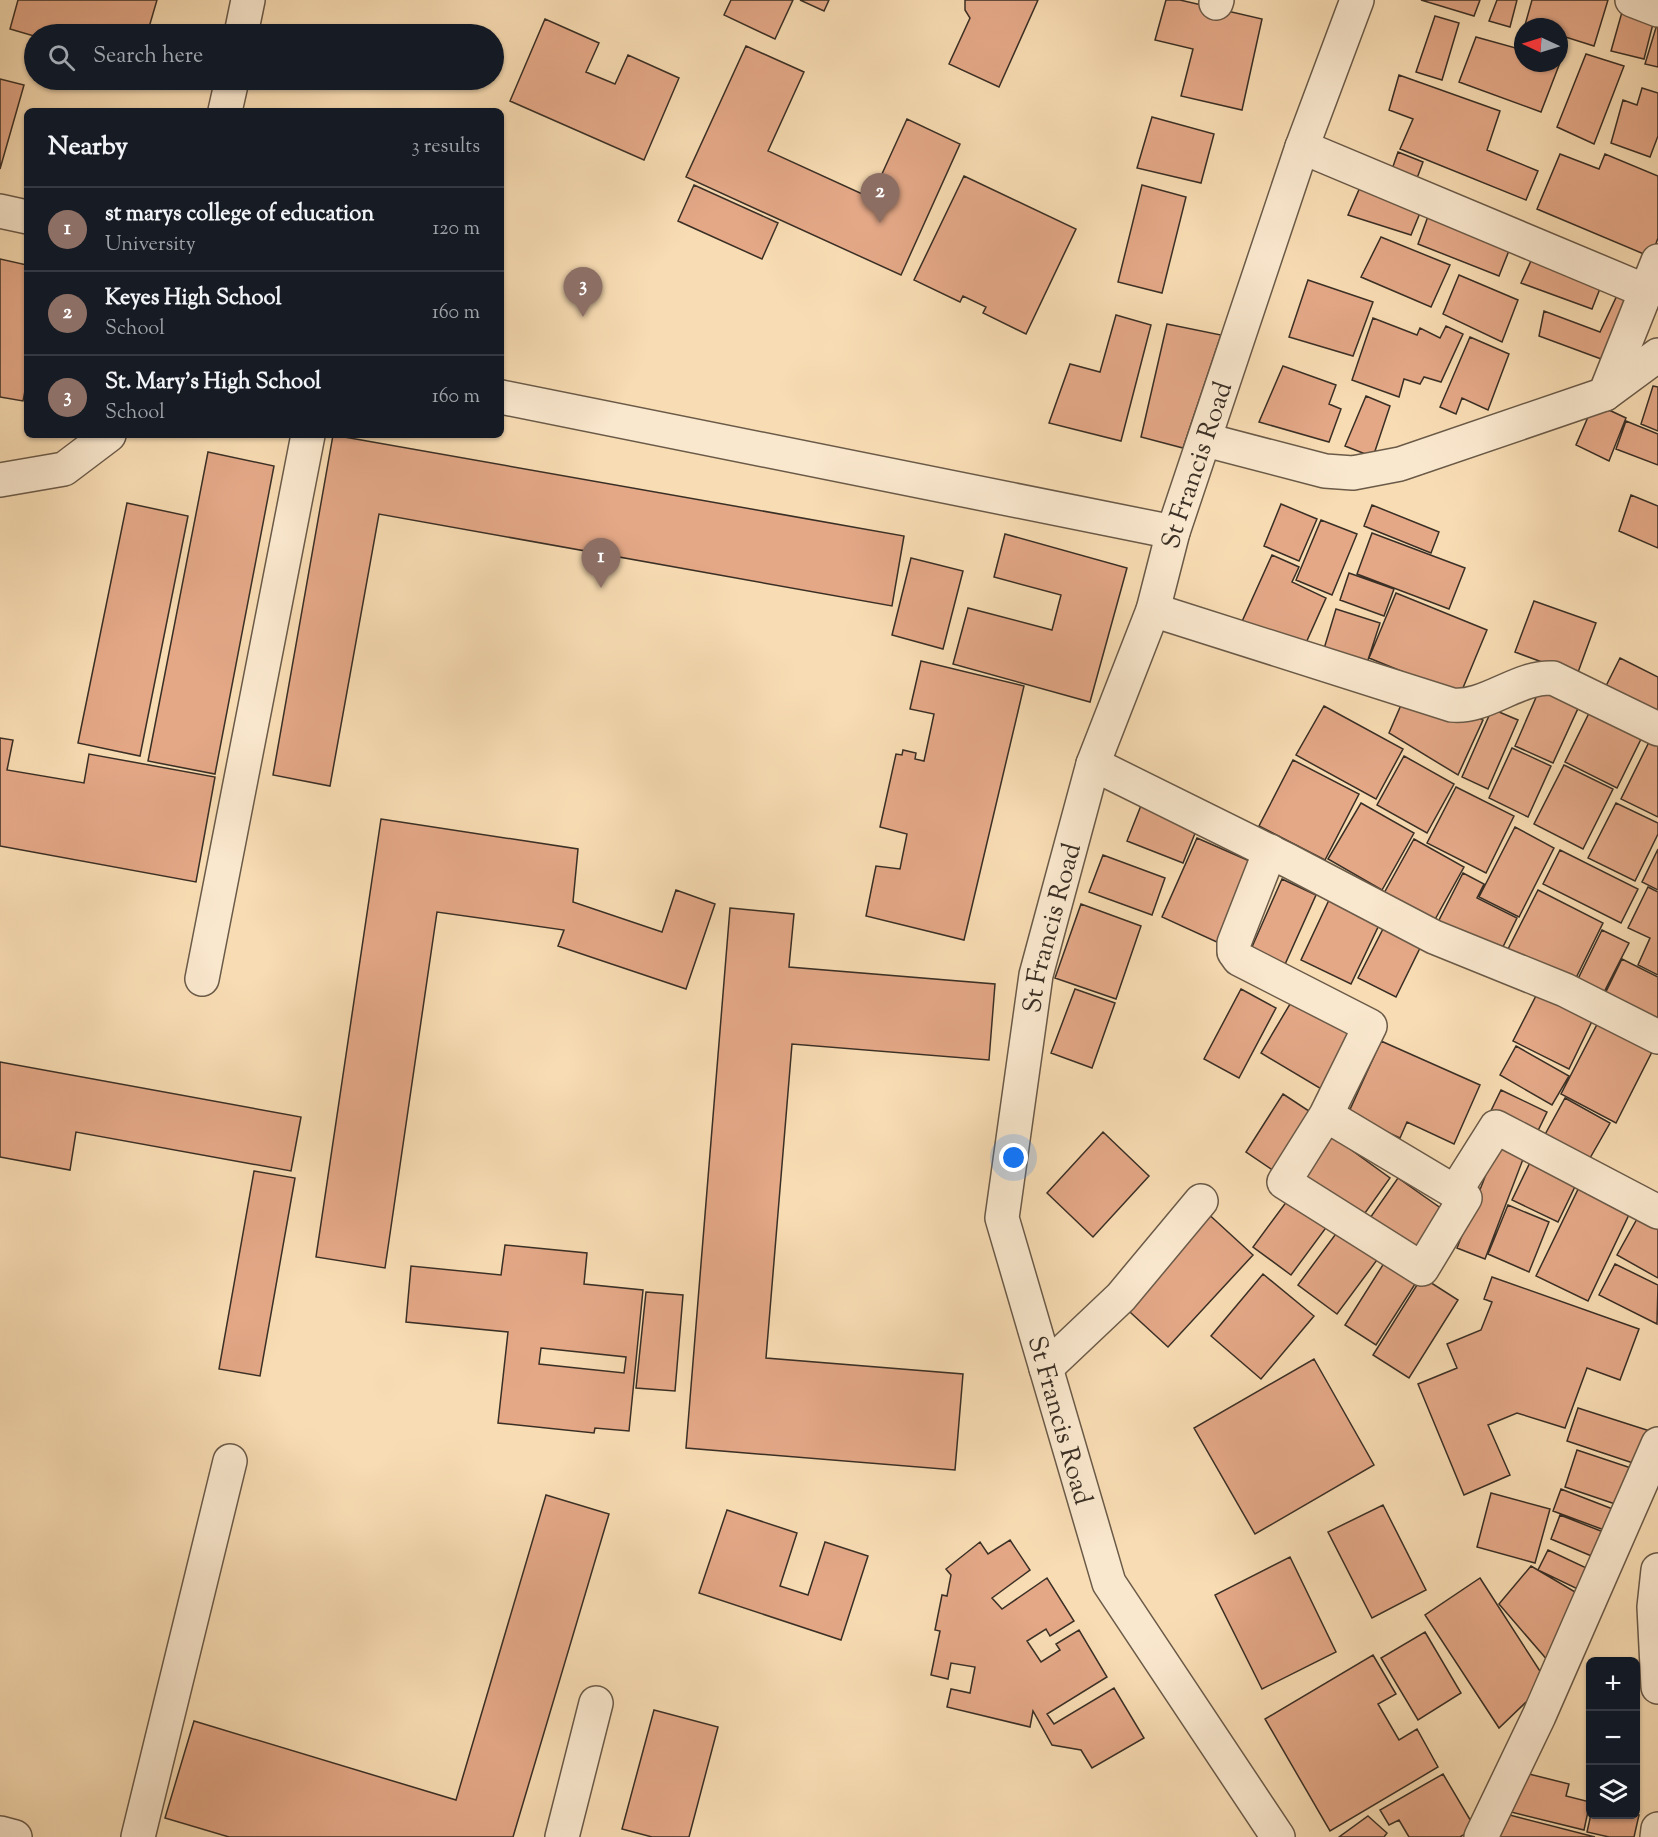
<!DOCTYPE html>
<meta charset="utf-8">
<style>
:root{--surface:#171b24;--page:#242831;--text:#f1f3f6;--muted:#9ea1a6;--line:#363941;--accent:#d93025}
body{margin:0;font-family:"Sorts Mill Goudy",serif;background:var(--page);color:var(--text)}
.controls{position:absolute;right:18px;bottom:18px;display:grid;overflow:hidden;border-radius:9px;box-shadow:0 2px 4px #0004}
.controls button{width:54px;height:54px;display:grid;place-items:center;padding:0;border:0;border-bottom:2px solid var(--line);background:var(--surface);color:var(--text);font:30px sans-serif}
.compass{position:absolute;left:1514px;top:18px;width:54px;height:54px;border-radius:50%;background:var(--surface);box-shadow:0 2px 4px #0004;rotate:274deg}
.you{position:absolute;left:1014px;top:1158px;width:21px;height:21px;margin:-15px;border:4px solid #fff;border-radius:50%;background:#1a73e8;box-shadow:0 0 0 9px #1a73e833}
.badge{display:grid;place-items:center;width:39px;height:39px;border-radius:50%;background:var(--accent);color:#fff;font-size:20px;font-weight:700}
.pin{position:absolute;translate:-50% -50px;filter:drop-shadow(0 2px 3px #0008)}
.pin::after{content:'';position:absolute;top:32px;width:21px;height:18px;background:inherit;clip-path:polygon(0 0,100% 0,50% 100%)}
.list{margin:0;padding:0;list-style:none}
h2{display:flex;justify-content:space-between;align-items:center;height:78px;margin:0;padding:0 24px;font-size:26px}
h2 small{font-size:20px;font-weight:400;color:var(--muted)}
.list li{display:grid;grid-template-columns:39px 1fr auto;gap:18px;align-items:center;box-sizing:border-box;height:84px;padding:0 24px;border-top:2px solid var(--line)}
.list b{display:block;font-size:22px;white-space:nowrap}
.list p{margin:0;font-size:20px;white-space:nowrap;color:var(--muted)}
.list em{font-size:20px;font-style:normal;color:var(--muted)}
.icon{flex:none;width:33px;height:33px;fill:none;stroke:currentColor;stroke-width:2;stroke-linecap:round;stroke-linejoin:round}
.map{position:relative;flex:none;width:1658px;height:1837px;overflow:hidden}
.search{position:absolute;background:var(--surface);box-shadow:0 2px 4px #0004;left:24px;top:24px;width:480px;height:66px;display:flex;align-items:center;gap:15px;box-sizing:border-box;padding:0 21px;border-radius:33px;color:var(--muted);font-size:22px}
.panel{position:absolute;background:var(--surface);box-shadow:0 2px 4px #0004;left:24px;top:108px;width:480px;height:330px;border-radius:9px}
.map>svg:first-child{display:block}
.building{fill:#e4a887;stroke:#3a2f25;stroke-width:1.5;fill-rule:evenodd}
.lines{fill:none;stroke-linecap:round;stroke-linejoin:round}
.minor-casing{stroke:#6a5a48;stroke-width:36}
.minor{stroke:#fae8ce;stroke-width:33}
.labels{text-anchor:middle;stroke-width:4.5;stroke-linejoin:round;paint-order:stroke}
.street-label{font-size:26px;fill:#3a2f25;stroke:#fae8ce}
</style>
<div class="map">
<svg width="1658" height="1837" viewBox="0 0 1658 1837">
<rect width="100%" height="100%" fill="#f8dcb3"/>
<filter id="stains"><feTurbulence type="fractalNoise" baseFrequency=".00333" numOctaves="4"/><feColorMatrix values="0 0 0 0 .2 0 0 0 0 .09 0 0 0 0 .02 0 0 0 .5 -.17"/></filter>
<radialGradient id="worn" r=".72"><stop offset=".6" stop-color="#630" stop-opacity="0"/><stop offset="1" stop-color="#630" stop-opacity=".3"/></radialGradient>
<path class="building" d="M18,0H157L147,34L34,36L10,29Z
M731,0H793L775,39L724,15Z
M800,0H829L824,11Z
M965,0H1038L999,87L949,64L970,18L965,10Z
M1166,0H1180L1262,19L1242,110L1181,96L1193,49L1155,40Z
M1421,0H1480L1474,16Z
M1497,0H1517L1510,27L1489,21Z
M1532,0H1608L1594,46L1559,35V27L1525,25Z
M1624,5L1655,16L1644,59L1611,51Z
M1435,16L1459,23L1442,80L1416,72Z
M545,19L599,43L586,72L615,84L628,55L679,78L644,160L510,101Z
M1658,21V67L1645,64Z
M1476,37L1523,50V63H1559L1561,60L1541,112L1459,82Z
M746,46L804,72L768,151L871,198L907,119L960,144L901,275L686,177Z
M1586,54L1624,66L1594,144L1557,127Z
M1399,75L1500,111L1487,150L1538,171L1526,200L1400,149L1413,119L1389,110Z
M0,79L24,85L0,169Z
M1642,88L1658,93V136L1650,157L1611,143L1623,100L1637,105Z
M1152,117L1214,134L1201,183L1137,168Z
M1398,152L1423,162L1413,189L1389,178Z
M1560,154L1599,169L1605,154L1658,176V238L1651,257L1537,209Z
M964,176L1076,229L1026,334L983,313L986,307L963,296L960,302L914,280Z
M694,185L778,223L762,259L678,221Z
M1142,185L1186,197L1162,293L1118,282Z
M1361,185L1422,208L1411,235L1348,215Z
M1431,208L1512,243L1499,276L1418,244Z
M1381,237L1450,265L1431,307L1361,277Z
M1535,252L1603,281L1592,309L1521,283Z
M0,259L27,265V381L23,401L0,397Z
M1459,275L1518,300L1502,342L1443,314Z
M1308,280L1373,302L1353,356L1289,337Z
M1620,289L1639,298L1612,363L1539,336L1544,311L1600,332Z
M1116,315L1151,325L1121,441L1049,423L1070,364L1100,372Z
M1373,318L1417,335L1420,328L1440,338L1446,326L1463,334L1441,382L1424,377L1420,384L1404,379L1399,397L1352,380Z
M1167,324L1221,335L1183,448L1141,437Z
M1470,337L1509,354L1488,410L1462,398L1456,414L1440,407Z
M1283,366L1336,385L1329,404L1341,409L1329,442L1259,422Z
M1653,386L1658,387V431L1641,424Z
M1366,396L1390,406L1373,457L1345,446Z
M1594,403L1626,418L1609,461L1576,445Z
M1626,421L1658,434V465L1616,449Z
M333,435L904,536L892,606L379,514L330,786L273,775Z
M208,452L274,466L215,774L148,761Z
M1631,495L1658,506V548L1619,531Z
M127,503L188,516L140,756L78,743Z
M1281,504L1317,519L1299,561L1264,546Z
M1372,505L1439,532L1431,553L1364,526Z
M1321,520L1357,534L1332,595L1296,580Z
M1372,533L1465,568L1449,609L1357,574Z
M1005,534L1127,568L1090,702L953,664L968,608L1052,630L1061,595L994,577Z
M1272,555L1299,567L1292,582L1326,598L1301,654L1240,626Z
M911,558L963,571L943,649L892,635Z
M1349,573L1394,589L1384,616L1340,600Z
M1396,593L1487,630L1460,695L1369,658Z
M1534,601L1596,623L1577,675L1515,652Z
M1336,609L1380,623L1366,666L1323,652Z
M1620,658L1658,677V725L1601,696Z
M921,661L1024,686L964,940L866,916L876,866L900,869L907,834L880,827L896,754L902,755L903,750L916,753L915,759L924,761L934,714L910,709Z
M1541,686L1580,704L1553,763L1515,746Z
M1404,698L1447,703L1483,720L1458,775L1389,733Z
M1593,705L1645,731L1617,788L1565,762Z
M1324,706L1403,749L1376,799L1296,755Z
M1492,709L1518,720L1488,789L1462,777Z
M0,738L13,740L7,770L84,783L89,754L215,777L196,882L0,846Z
M1651,738L1658,741V817L1621,799Z
M1512,748L1551,766L1528,817L1489,798Z
M1404,756L1454,784L1427,833L1377,805Z
M1293,760L1359,794L1325,860L1259,826Z
M1564,765L1613,789L1583,849L1534,824Z
M1456,787L1514,816L1486,873L1427,843Z
M1142,803L1198,826L1183,863L1127,841Z
M1361,803L1414,833L1382,890L1328,859Z
M1616,803L1658,823V834L1635,881L1588,858Z
M381,819L578,849L573,902L662,932L676,890L715,904L686,989L558,946L564,930L437,912L385,1268L316,1257Z
M1515,827L1554,848L1519,917L1479,897Z
M1197,838L1254,863L1219,943L1162,917Z
M1414,839L1464,867L1433,923L1383,895Z
M1658,849V890L1642,882Z
M1560,850L1638,889L1621,923L1543,884Z
M1103,855L1165,878L1152,915L1089,892Z
M1463,873L1484,884L1477,898L1517,918L1498,957L1436,926Z
M1282,879L1316,895L1282,971L1248,956Z
M1648,887L1658,892V975L1638,965L1650,938L1628,928Z
M1538,890L1603,923L1570,990L1504,957Z
M1329,900L1379,925L1351,984L1301,960Z
M1081,904L1141,926L1116,999L1055,978Z
M730,908L794,914L789,967L995,984L989,1060L792,1044L766,1358L963,1374L955,1470L686,1448Z
M1384,927L1421,946L1396,997L1358,978Z
M1602,930L1629,943L1600,1000L1574,987Z
M1622,959L1658,977V1032L1600,1004Z
M1541,986L1596,1013L1569,1069L1513,1041Z
M1075,989L1115,1003L1092,1068L1051,1053Z
M1241,989L1276,1008L1239,1078L1204,1059Z
M1293,999L1355,1035L1323,1090L1261,1053Z
M1604,1011L1658,1040L1616,1123L1561,1094Z
M1381,1041L1480,1085L1454,1144L1407,1122L1400,1138L1348,1114Z
M1516,1046L1569,1076L1552,1105L1500,1075Z
M0,1062L301,1117L291,1171L76,1132L70,1170L0,1157Z
M1501,1090L1547,1112L1533,1141L1487,1119Z
M1283,1094L1315,1115L1277,1173L1246,1152Z
M1565,1098L1610,1123L1586,1165L1542,1140Z
M1103,1132L1149,1176L1093,1237L1047,1193Z
M1332,1136L1390,1178L1360,1220L1302,1178Z
M1498,1144L1525,1154L1485,1259L1457,1248Z
M1535,1152L1581,1174L1558,1222L1512,1200Z
M254,1171L295,1178L260,1376L219,1369Z
M1584,1177L1635,1202L1588,1301L1536,1276Z
M1398,1178L1442,1209L1415,1249L1370,1218Z
M1290,1197L1328,1225L1291,1275L1253,1247Z
M1508,1205L1549,1222L1529,1272L1488,1254Z
M1204,1210L1253,1255L1168,1347L1119,1302Z
M1642,1210L1658,1219V1278L1617,1255Z
M1338,1231L1377,1260L1337,1314L1298,1285Z
M505,1245L587,1253L584,1284L643,1290L629,1431L595,1428L594,1433L498,1423L508,1332L406,1322L411,1266L501,1275ZM541,1348L626,1357L624,1373L539,1364Z
M1386,1260L1417,1281L1376,1345L1345,1325Z
M1615,1264L1658,1285L1657,1324L1599,1295Z
M1263,1274L1314,1316L1261,1379L1211,1336Z
M1422,1277L1458,1300L1409,1378L1373,1355Z
M1492,1277L1639,1329L1620,1380L1587,1368L1565,1428L1517,1413L1488,1425L1510,1475L1464,1495L1418,1384L1457,1368L1447,1344L1481,1330L1492,1302L1484,1299Z
M646,1292L683,1295L675,1391L636,1388Z
M1314,1359L1374,1465L1255,1534L1194,1428Z
M1578,1408L1653,1432L1642,1466L1567,1441Z
M1577,1450L1640,1471L1627,1508L1565,1487Z
M1561,1489L1623,1513L1615,1534L1553,1511Z
M1491,1493L1550,1509L1535,1563L1477,1547Z
M546,1495L609,1514L513,1837H229L165,1818L194,1721L456,1800Z
M1383,1505L1426,1590L1372,1618L1328,1532Z
M727,1510L797,1533L780,1586L808,1595L825,1542L868,1556L841,1640L699,1593Z
M1560,1515L1611,1535L1601,1560L1551,1539Z
M1010,1540L1030,1570L992,1598L1002,1609L1047,1578L1074,1621L1050,1636L1046,1629L1027,1641L1041,1662L1060,1650L1056,1644L1079,1630L1107,1677L1047,1714L1054,1724L1114,1688L1144,1738L1092,1768L1081,1750L1052,1745L1033,1711L1030,1727L947,1707L951,1689L970,1693L975,1667L951,1663L948,1679L931,1675L940,1631L935,1630L942,1595L947,1596L951,1575L946,1569L980,1542L988,1554Z
M1548,1550L1595,1572L1586,1593L1538,1570Z
M1290,1557L1336,1652L1262,1689L1215,1595Z
M1531,1566L1587,1599L1549,1662L1499,1604Z
M1480,1578L1547,1682L1499,1728L1425,1615Z
M1425,1632L1461,1693L1418,1720L1381,1658Z
M1373,1655L1396,1694L1378,1704L1399,1740L1417,1729L1438,1767L1330,1831L1265,1719Z
M654,1710L718,1727L689,1837H652L622,1829Z
M1521,1772L1569,1784L1566,1796L1590,1802L1584,1830L1511,1812Z
M1443,1774L1475,1828L1460,1837H1409L1399,1820L1389,1825L1380,1810Z
M1502,1813L1595,1837H1491Z
M1591,1814L1639,1815L1634,1837H1609L1587,1832Z
M1368,1816L1387,1833L1384,1837H1339Z"/>
<g class="lines">
<g class="minor-casing">
<g id="minor">
<path d="M1632,0L1658,10"/>
<path d="M1216,3L1217,0"/>
<path d="M241,34L248,0"/>
<path d="M225,111L232,80"/>
<path d="M1302,147L1648,292"/>
<path d="M0,211L27,217"/>
<path d="M1605,394L1658,261"/>
<path d="M501,397L1173,532"/>
<path d="M1206,440L1325,471L1353,473L1400,464L1605,394L1658,355"/>
<path d="M0,480L64,469L109,435"/>
<path d="M1153,610L1452,705C1485,709 1518,676 1553,678L1658,729"/>
<path d="M1093,764L1289,861L1434,937L1565,990L1658,1037"/>
<path d="M1270,851L1234,943V952L1239,959L1370,1026L1326,1115L1284,1182L1422,1269L1465,1198L1326,1115"/>
<path d="M202,979L308,435"/>
<path d="M1455,1192L1496,1127L1658,1212"/>
<path d="M1046,1368L1121,1297L1201,1201"/>
<path d="M1658,1570L1654,1607L1658,1687"/>
<path d="M0,1833L15,1837"/>
<path d="M138,1837L230,1461"/>
<path d="M562,1837L596,1703"/>
<path id="s1" d="M1278,1837L1109,1583L1002,1218L1036,975L1093,764L1153,610L1173,532L1302,147L1357,0"/>
<path d="M1481,1837L1539,1716L1658,1444"/>
<path d="M1657,1837L1658,1829"/>
</g>
</g>
<use href="#minor" class="minor"/>
</g>
<g class="labels">
<g class="street-label">
<text dy="9" stroke="none"><textPath href="#s1" startOffset="1466">St Francis Road</textPath></text>
<text dy="9" stroke="none"><textPath href="#s1" startOffset="980">St Francis Road</textPath></text>
<text transform="translate(1061 1420) rotate(74)" y="9">St Francis Road</text>
</g>
</g>
<rect width="100%" height="100%" filter="url(#stains)"/>
<rect width="100%" height="100%" fill="url(#worn)"/>
</svg>
<div class="controls">
<button>+</button>
<button>−</button>
<button><svg class="icon" aria-label="layers" viewBox="0 0 24 24"><path d="M12 4l9 5-9 5-9-5zM3 14l9 5 9-5"/></svg></button>
</div>
<svg class="compass" viewBox="-18 -18 36 36"><path d="M0-13l5 13h-10z" fill="#e53935"/><path d="M0 13l5-13h-10z" fill="#9ea1a6"/></svg>
<div class="you"></div>
<div class="pin badge" style="left:601px;top:588px;background:#8d6e63">1</div>
<div class="pin badge" style="left:880px;top:223px;background:#8d6e63">2</div>
<div class="pin badge" style="left:583px;top:317px;background:#8d6e63">3</div>
<div class="search"><svg class="icon" aria-label="search" viewBox="0 0 24 24"><circle cx="10" cy="10" r="6"/><path d="M15 15l6 6"/></svg>Search here</div>
<section class="panel">
<h2>Nearby<small>3 results</small></h2>
<ul class="list">
<li><span class="badge" style="background:#8d6e63">1</span><div><b>st marys college of education</b><p>University</p></div><em>120 m</em></li>
<li><span class="badge" style="background:#8d6e63">2</span><div><b>Keyes High School</b><p>School</p></div><em>160 m</em></li>
<li><span class="badge" style="background:#8d6e63">3</span><div><b>St. Mary's High School</b><p>School</p></div><em>160 m</em></li>
</ul>
</section>
</div>
